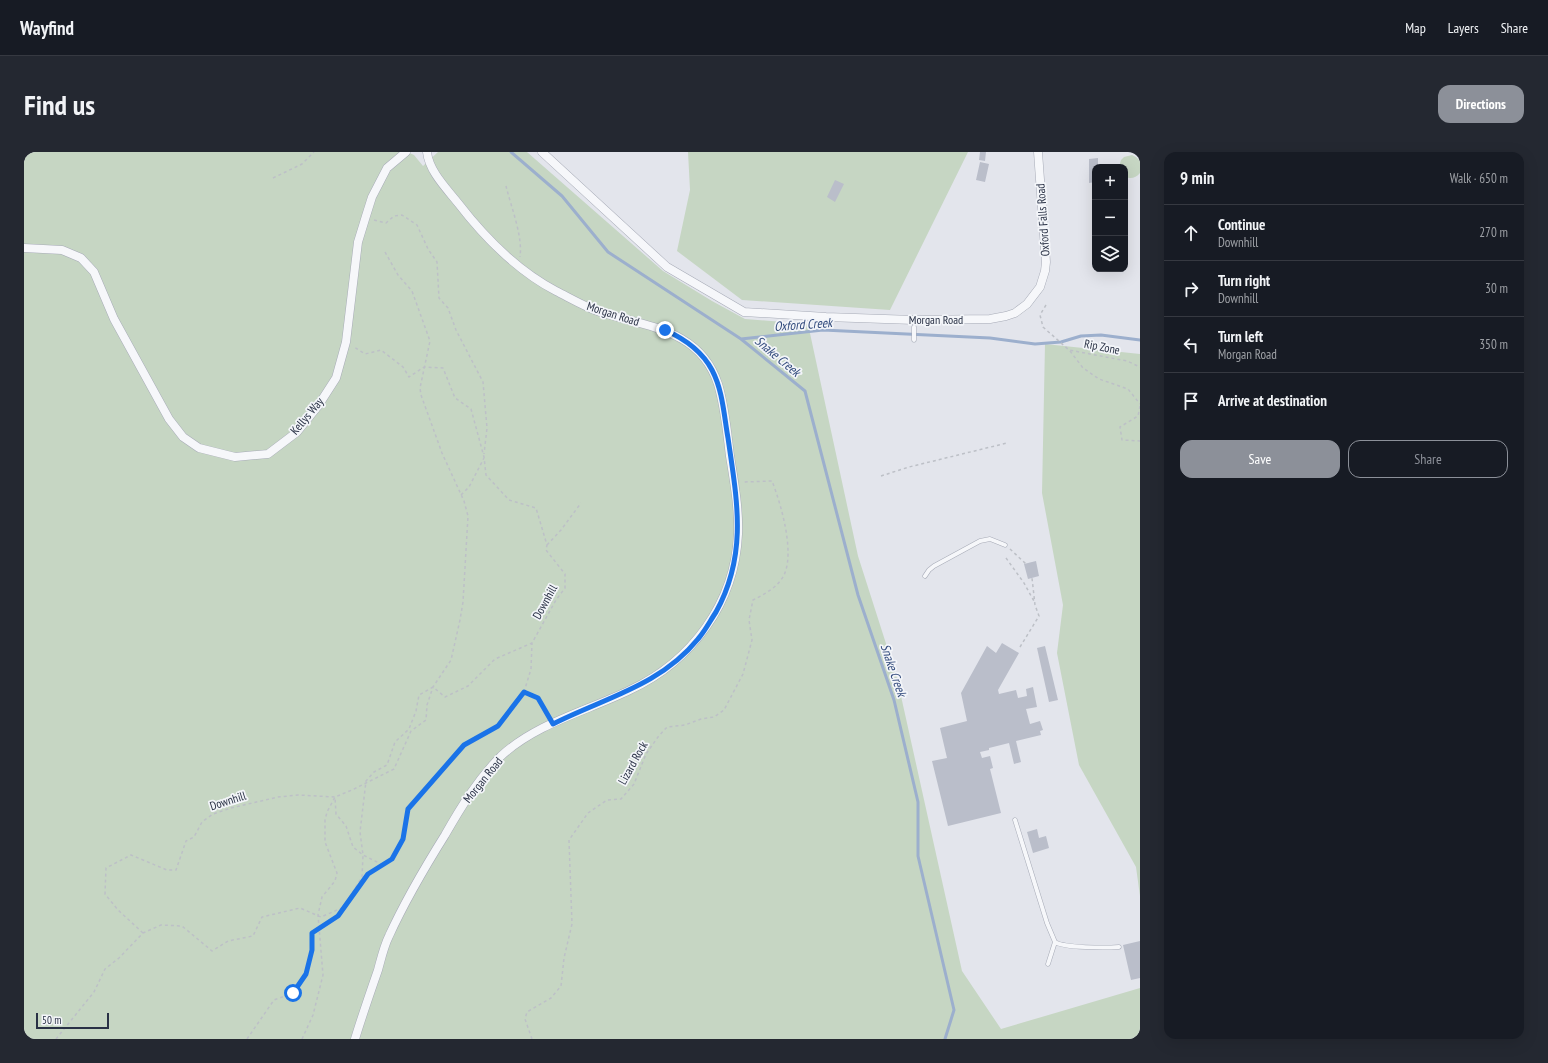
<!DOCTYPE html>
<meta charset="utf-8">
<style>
:root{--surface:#171b24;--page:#242831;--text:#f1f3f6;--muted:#9ea1a6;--line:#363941;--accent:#8c9099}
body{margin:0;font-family:"PT Sans Narrow",sans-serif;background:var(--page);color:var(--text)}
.controls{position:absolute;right:12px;top:12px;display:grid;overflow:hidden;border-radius:8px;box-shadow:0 4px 16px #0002}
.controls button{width:36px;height:36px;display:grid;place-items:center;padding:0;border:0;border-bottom:1px solid var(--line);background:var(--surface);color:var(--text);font:20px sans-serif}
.scale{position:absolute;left:12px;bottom:10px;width:73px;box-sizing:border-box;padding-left:4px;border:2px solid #293145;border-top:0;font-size:11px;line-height:14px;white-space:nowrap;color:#293145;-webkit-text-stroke:3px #f3f5f9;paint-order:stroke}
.stop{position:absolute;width:12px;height:12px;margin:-9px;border:3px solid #1a73e8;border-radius:50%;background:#fff}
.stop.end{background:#1a73e8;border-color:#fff;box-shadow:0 1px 4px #0008}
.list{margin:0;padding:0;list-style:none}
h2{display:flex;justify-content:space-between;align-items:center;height:52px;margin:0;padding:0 16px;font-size:17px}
h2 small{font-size:13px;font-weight:400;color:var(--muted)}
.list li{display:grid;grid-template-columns:26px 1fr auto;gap:12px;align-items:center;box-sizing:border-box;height:56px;padding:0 16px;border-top:1px solid var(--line)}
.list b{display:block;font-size:15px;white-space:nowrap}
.list p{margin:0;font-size:13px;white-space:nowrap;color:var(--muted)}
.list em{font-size:13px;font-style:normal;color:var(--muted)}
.actions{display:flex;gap:8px;padding:12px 16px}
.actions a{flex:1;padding:9px 0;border:1px solid var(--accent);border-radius:12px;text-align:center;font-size:14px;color:var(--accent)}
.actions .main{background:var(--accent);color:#fff}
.icon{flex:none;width:22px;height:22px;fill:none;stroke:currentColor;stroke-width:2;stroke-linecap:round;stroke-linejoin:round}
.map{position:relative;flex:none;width:1116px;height:887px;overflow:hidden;border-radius:12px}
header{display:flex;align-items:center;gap:24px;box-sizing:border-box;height:56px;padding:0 20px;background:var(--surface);border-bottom:1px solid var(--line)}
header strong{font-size:19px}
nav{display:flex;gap:22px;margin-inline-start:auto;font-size:14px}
.intro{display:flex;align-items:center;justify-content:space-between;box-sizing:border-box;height:96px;padding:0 24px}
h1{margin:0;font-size:28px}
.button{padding:10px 18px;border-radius:12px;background:var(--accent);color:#fff;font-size:14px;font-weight:700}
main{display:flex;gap:24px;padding:0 24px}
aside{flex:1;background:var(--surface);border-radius:12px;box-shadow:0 4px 16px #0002}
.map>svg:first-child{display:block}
.green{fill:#c6d6c3}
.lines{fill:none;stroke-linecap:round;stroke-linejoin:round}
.stream{stroke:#9cafcd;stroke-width:3}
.building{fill:#babeca}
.lane-casing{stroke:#a7abb7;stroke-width:5}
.street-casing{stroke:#a7abb7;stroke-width:9}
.path{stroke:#bdc0c7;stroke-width:1.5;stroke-dasharray:3 3;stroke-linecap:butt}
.lane{stroke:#f6f7fa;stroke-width:4}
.street{stroke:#f6f7fa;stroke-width:8}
.route{stroke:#1a73e8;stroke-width:5}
.labels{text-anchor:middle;stroke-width:3.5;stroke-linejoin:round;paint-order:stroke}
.street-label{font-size:12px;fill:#293145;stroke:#f3f5f9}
.water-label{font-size:13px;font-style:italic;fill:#314a7c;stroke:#f3f5f9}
</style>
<header>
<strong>Wayfind</strong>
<nav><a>Map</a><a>Layers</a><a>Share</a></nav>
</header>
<div class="intro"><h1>Find us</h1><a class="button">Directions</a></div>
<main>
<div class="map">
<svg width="1116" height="887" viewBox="0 0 1116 887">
<rect width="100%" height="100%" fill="#e3e5ec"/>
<path class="green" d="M0,0H383L390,3L399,14L414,0H503L639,119L688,149L721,167L784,172L834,404L873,526L938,819L977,877L1116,836V887H0Z
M664,0H944L866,158L718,148L653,99L666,38Z
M1108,3L1112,5L1116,9V21C1112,26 1107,27 1101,25V15H1095L1097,8L1100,5Z
M1021,192L1116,202V744L1112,715L1055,613L1033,501L1039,453L1018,341Z"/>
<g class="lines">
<path class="stream" d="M487,0L538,44L584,100L717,187L799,178L966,186L1011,192L1037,190L1057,184L1077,183L1116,188
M717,187L781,239L834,443L870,548L894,650V704L930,858L921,887"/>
</g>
<path class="building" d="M956,0H962L961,9L955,8Z
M1074,6V15H1071V30L1065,31V7Z
M956,10L965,12L961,30L952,28Z
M811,28L820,32L811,50L803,45Z
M1012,409L1015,424L1004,427L1000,412Z
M978,491L995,501L974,538L975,542L992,538L994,546L1003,544L1002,537L1009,535L1013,555L1002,557L1006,572L1016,569L1019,578L1016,579L1017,583L992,589L997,610L990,612L985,591L965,596V598L956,600L958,606L966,604L969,616L966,617L977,661L924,674L908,609L923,606L916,576L943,569L937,541L963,494L972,501Z
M1021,494L1034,548L1025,550L1013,496Z
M1013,677L1015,686L1022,684L1025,696L1009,701L1003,680Z
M1116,789V826L1107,828L1099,793Z"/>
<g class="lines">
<g class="lane-casing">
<path id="lane" d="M890,175V188
M901,424L905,418L910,414L956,389L966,387L981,393
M991,668L1023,771L1031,790L1024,812
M1031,790C1040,796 1082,796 1095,795"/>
</g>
<g class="street-casing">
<path id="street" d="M518,0L643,115L720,160L802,165L890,168L966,167L982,164L991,161L1003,152L1016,135L1021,119L1022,110L1014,0
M0,96L38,98L57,106L70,120L90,167L145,267L159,285L175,296L211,305L244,302L273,280L294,254L312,226L322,190L334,90L342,64L348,45L363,16L382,0
M331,887C338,864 346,841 354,818C357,807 360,794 365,784C381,749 401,715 421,683C437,655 454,627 477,604C513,571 563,559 606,538C668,509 711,451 714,382C715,356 710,329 706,304C703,280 701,255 694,232C676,177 623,175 576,160C561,155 546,146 532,139C492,118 461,86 434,51C422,36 405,19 403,0"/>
</g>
<path class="path" d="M249,26L278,12L290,0
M482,34C487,55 499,84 496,105
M350,68L362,71L370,64L378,63L393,73L404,97L413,110L415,146L424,156L432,178L459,230L463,276L460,302
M1022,153L1016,163L1019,175L1045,198L1103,209L1116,215
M1046,199L1059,216L1075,227L1104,237L1116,252
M1116,254L1114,264L1096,275L1098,288L1116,289
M857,324L885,315L983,291
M437,343L445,335L460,306
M523,393L537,378L557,351
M986,397L1002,412
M982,406L1000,431L1011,451
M996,495L1015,464L1011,453L1008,426
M500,540L507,517L508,491
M326,748L344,723L368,707L379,687L384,657L440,593L474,574L500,540L514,547L524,563
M119,781L94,758L81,742L82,716L107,703L143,718H152L162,689L170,685L178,670L189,662L207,656L254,645L274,643L311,645L312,662L322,674L329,695L339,703L359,713
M32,887L70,840L81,817L95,806L119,781L137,773L158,774L188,799L204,789L229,784L238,765L276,756L297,765L320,755
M223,887L250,848L269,841L282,822L288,798L287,781L314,764L338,725L339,703L336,680L342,629L350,620L363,613L371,590L385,577L392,559L395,543L409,535L421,545L444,534L471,507L508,491L532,448L541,436V422L522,398L523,393L512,356L485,348L462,323L460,305L447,257L431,246L419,216L400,215L385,225L379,215L357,198L341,202L330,195
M278,887L289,863L299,823L294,763L298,745L311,729L313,721L301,690V668L303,660L311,645L328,638L370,617L387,579L402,568L403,553L409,535L427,508L436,468L439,450L444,364L440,349L418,301L397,243L396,236L406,189L388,139L374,123L361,100
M508,887L501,867L503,860L527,846L537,834L540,806L548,772L545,688L564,661L583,648L597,647L610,632L622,602L634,585L643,575L661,573L677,567L690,565L700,558L719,522L728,488L725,468L729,448C741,442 754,435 760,423C771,400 757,352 748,329L719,330"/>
<use href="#lane" class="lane"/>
<use href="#street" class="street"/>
</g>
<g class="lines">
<path class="route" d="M269,841L282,822L288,798V781L314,764L344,722L368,707L379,687L384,657L440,593L474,574L500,540L514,546L529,572C580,546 636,534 674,487C681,479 686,469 692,460C724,402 713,348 704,286C700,264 699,239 688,218C678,199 661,187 641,178"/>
</g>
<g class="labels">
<g class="street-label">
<text transform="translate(1019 68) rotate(-94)" y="4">Oxford Falls Road</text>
<text transform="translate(589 162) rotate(18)" y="4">Morgan Road</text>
<text x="912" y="172">Morgan Road</text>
<text transform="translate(1078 195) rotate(11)" y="4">Rip Zone</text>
<text transform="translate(283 264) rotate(-50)" y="4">Kellys Way</text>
<text transform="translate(521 450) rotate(-61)" y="4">Downhill</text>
<text transform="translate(609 611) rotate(-61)" y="4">Lizard Rock</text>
<text transform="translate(459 628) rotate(-51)" y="4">Morgan Road</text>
<text transform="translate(204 649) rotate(-18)" y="4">Downhill</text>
</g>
<g class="water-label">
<text transform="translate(779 172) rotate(-4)" y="5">Oxford Creek</text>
<text transform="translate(754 204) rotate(40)" y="5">Snake Creek</text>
<text transform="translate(870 518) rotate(71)" y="5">Snake Creek</text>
</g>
</g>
</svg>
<div class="controls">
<button>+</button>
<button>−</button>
<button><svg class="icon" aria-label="layers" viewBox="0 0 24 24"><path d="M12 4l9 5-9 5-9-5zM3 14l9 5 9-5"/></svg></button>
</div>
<div class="scale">50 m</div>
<div class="stop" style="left:269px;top:841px"></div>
<div class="stop end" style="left:641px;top:178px"></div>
</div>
<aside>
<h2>9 min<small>Walk · 650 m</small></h2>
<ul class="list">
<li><svg class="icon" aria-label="ahead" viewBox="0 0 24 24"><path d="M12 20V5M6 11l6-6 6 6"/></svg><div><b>Continue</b><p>Downhill</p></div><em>270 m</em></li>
<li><svg class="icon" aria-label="right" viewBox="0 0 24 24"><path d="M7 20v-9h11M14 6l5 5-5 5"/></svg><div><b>Turn right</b><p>Downhill</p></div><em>30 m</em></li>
<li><svg class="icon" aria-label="left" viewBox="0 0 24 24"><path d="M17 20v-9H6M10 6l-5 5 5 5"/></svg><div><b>Turn left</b><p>Morgan Road</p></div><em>350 m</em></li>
<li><svg class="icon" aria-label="arrive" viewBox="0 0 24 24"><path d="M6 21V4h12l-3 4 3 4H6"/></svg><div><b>Arrive at destination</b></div></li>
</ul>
<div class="actions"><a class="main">Save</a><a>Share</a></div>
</aside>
</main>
